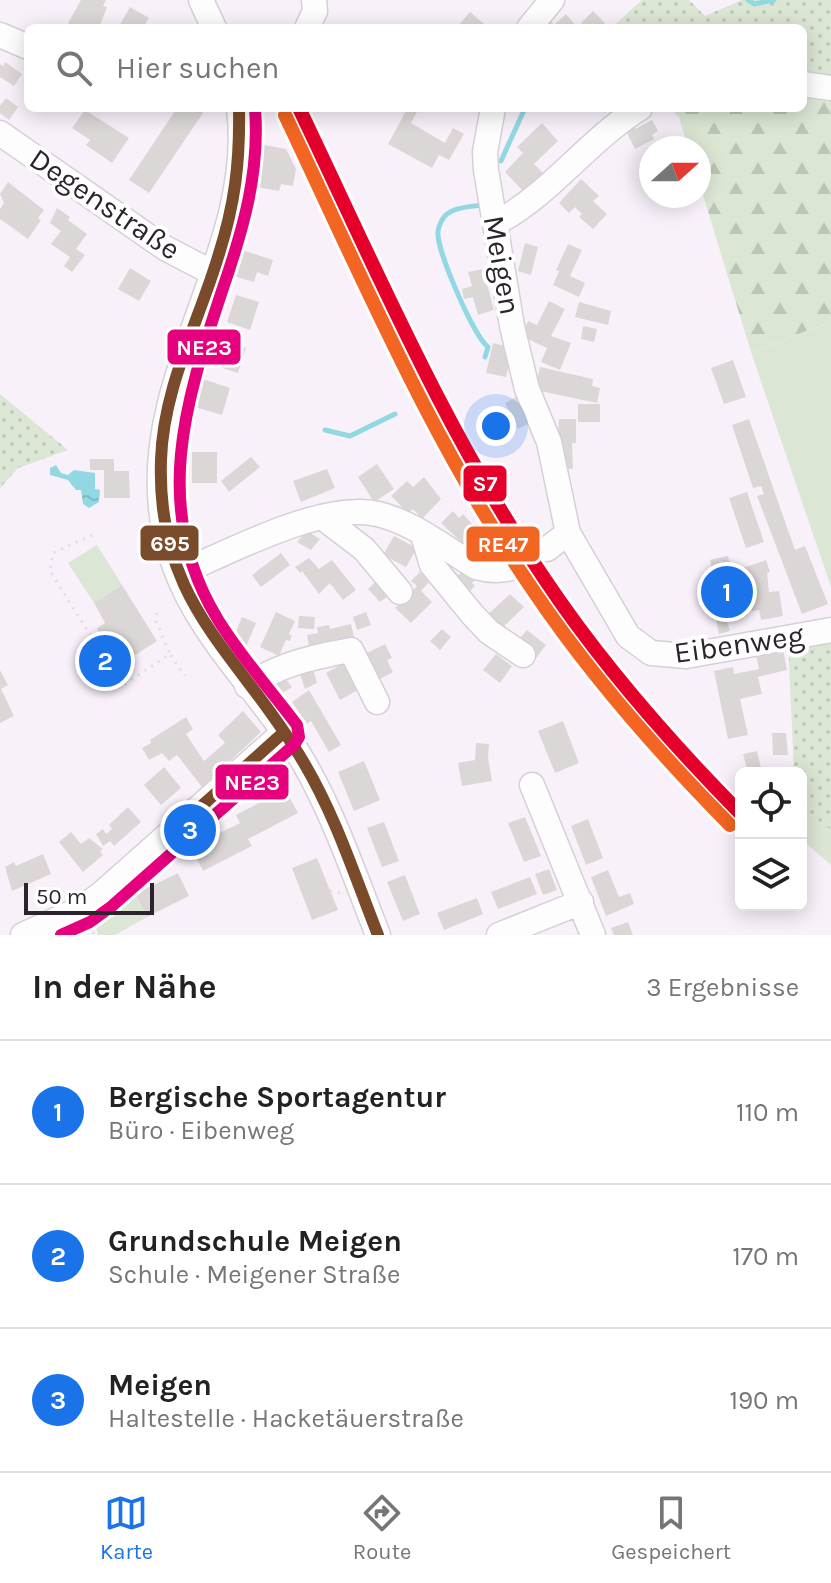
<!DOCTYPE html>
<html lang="de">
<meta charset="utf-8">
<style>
:root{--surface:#fff;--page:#f6f6f6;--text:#222;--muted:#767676;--line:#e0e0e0;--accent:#1a73e8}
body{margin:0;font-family:Karla,sans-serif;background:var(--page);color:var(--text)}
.controls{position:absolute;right:24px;bottom:24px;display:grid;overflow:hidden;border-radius:12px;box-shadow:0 4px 20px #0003}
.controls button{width:72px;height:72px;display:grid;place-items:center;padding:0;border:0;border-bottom:2px solid var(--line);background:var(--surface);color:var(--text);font:40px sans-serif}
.compass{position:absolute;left:639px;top:136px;width:72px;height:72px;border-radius:50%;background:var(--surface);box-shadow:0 4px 20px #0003;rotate:69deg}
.scale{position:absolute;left:24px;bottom:20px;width:130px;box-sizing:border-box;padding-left:8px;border:4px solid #2b242c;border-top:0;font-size:22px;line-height:28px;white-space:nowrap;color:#2b242c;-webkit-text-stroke:6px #fff;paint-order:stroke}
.you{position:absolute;left:496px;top:426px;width:28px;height:28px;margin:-20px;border:6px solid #fff;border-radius:50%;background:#1a73e8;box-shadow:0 0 0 12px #1a73e833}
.badge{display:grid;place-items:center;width:52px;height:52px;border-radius:50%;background:var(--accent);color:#fff;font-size:26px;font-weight:700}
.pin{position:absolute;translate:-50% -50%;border:4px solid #fff;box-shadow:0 2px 8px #0006}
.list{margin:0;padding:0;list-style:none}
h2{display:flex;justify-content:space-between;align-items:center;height:104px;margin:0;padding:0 32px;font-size:34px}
h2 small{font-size:26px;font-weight:400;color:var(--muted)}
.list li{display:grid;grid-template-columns:52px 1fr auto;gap:24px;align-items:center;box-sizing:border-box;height:144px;padding:0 32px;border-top:2px solid var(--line)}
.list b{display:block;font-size:30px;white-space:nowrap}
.list p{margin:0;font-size:26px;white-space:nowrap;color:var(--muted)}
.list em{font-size:26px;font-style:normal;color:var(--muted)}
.icon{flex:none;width:44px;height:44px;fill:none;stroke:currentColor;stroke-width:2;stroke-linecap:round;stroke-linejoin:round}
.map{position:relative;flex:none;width:831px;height:935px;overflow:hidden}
.search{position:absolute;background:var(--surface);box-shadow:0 4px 20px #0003;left:24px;right:24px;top:24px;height:88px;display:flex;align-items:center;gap:20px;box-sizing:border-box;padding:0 28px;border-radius:12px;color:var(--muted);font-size:30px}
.sheet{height:536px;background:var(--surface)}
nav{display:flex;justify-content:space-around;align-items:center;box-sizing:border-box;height:112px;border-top:2px solid var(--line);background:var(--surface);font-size:22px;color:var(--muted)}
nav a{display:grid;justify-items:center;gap:4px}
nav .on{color:var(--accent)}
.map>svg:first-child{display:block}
.grass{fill:url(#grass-dots)}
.forest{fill:url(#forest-firs)}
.green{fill:#dbe6d4}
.water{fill:url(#water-ripples)}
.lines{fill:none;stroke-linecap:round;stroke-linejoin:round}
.stream{stroke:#92d8e3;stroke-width:5}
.building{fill:#dcd7d7}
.minor-casing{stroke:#d6cfd7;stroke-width:27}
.path{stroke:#e1dee1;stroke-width:3;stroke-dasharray:2 6;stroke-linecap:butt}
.minor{stroke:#fefdfe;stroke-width:24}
.bus-1-casing{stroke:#fff;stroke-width:18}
.bus-2-casing{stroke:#fff;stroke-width:18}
.bus-1{stroke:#7a4b2a;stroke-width:12}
.bus-2{stroke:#e5007d;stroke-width:12}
.rail-1-casing{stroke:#fff;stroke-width:20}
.rail-2-casing{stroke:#fff;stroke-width:20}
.rail-1{stroke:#e4002b;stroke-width:14}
.rail-2{stroke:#f26522;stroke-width:14}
.labels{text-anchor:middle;stroke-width:8;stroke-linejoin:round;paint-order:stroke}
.street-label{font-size:30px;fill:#2b242c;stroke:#fff}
.line-badge{stroke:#fff;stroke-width:3}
.badge-label{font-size:22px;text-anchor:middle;font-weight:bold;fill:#fff}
</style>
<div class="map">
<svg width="831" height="935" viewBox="0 0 831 935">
<defs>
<pattern id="grass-dots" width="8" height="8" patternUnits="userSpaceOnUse" patternTransform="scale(2)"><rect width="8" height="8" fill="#dbe6d4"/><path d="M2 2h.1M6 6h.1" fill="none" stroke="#bcc5b6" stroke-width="1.8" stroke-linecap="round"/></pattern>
<pattern id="forest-firs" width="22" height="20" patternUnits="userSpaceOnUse" patternTransform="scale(2)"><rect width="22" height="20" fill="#dbe6d4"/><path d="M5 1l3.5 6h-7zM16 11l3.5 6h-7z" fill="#bcc5b6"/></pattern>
<pattern id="water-ripples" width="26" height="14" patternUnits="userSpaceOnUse" patternTransform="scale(2)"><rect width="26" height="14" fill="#92d8e3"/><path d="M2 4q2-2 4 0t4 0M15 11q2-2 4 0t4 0" fill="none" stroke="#7eb9c3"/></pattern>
</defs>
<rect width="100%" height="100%" fill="#f8f1fa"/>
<path class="grass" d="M642,0H689L705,16L742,0H831V81L803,77V28H611Z
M0,394L68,450L18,468L0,488Z
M831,630V830L801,808V773H794L788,639Z"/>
<path class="forest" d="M803,77L831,81V340L825,324L751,352L699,182V148H688L679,117L670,108H803Z"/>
<path class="green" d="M826,324L831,340V587L751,352Z
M97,545L122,585L94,603L68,563Z
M801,808L831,830V865L801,839Z
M135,894L147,917L115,935H98L94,916Z"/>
<path class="water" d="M56,465L61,473L68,475L74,470L95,473V489L100,490L99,502L89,508L83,504L81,490H76L68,480L50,475V468Z"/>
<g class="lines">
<path class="stream" d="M748,0L754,4L774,0
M501,161L525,108
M482,205C469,207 449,207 442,220C440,224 438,228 438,232C436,249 474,337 488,347L485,357
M325,430L350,436L395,414"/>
</g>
<path class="building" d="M81,0H106L103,6L107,7L99,28H78L68,23Z
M130,7L149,18L143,28H118Z
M593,11L605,23L600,28H586L581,23Z
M470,12L489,28H456Z
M566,14L577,27L575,28H543L551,21L554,25Z
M5,62L22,74L14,86L0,77V64L3,66Z
M6,98L18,107L9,120L0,113V106Z
M177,108H197L203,113L149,193L129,180Z
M401,108H419L411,123L445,143L453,128L464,134L449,160L439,155L432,168L388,144L406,111Z
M85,110L129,138L112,163L86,145L90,140L72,128Z
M652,120L658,131L652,135L654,139L635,149L625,129L633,125L635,129Z
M542,123L558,141L534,164L543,173L524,192L505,172L523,153L517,147Z
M258,144L286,149L296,169L293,186L281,184L279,191L251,186Z
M581,179L599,196L593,201L607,214L593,229L579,217L582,214L575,207L569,213L559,203Z
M8,182L44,210L38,218L41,220L28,239L0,219V209L4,203L0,194Z
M57,208L70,217L68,220L87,234L76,249L85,255L72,272L64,266L70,257L51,244L61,231L50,223Z
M525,243L538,247L531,275L518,271Z
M568,244L582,250L570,276L585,283L579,297L553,285L559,271L556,270Z
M242,250L273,260L268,276L257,272L254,282L234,276Z
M130,268L151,281L139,301L118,289Z
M483,269L494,310L478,315L473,297L464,299L462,289L472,286L468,272Z
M236,295L259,302L250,330L227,322Z
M549,301L565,309L551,336L571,343L560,370L541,362L547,348L521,336L528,321L537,325Z
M579,302L611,311L608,325L575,317Z
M583,326L597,329L594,342L581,339Z
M224,341L246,348L238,373L216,366Z
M493,343L513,348L506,377L486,373Z
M733,360L746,397L724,404L711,368Z
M540,367L593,379L592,386L600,388L597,403L535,390Z
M203,379L230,388L222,415L195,407Z
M518,396L531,422L518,429L505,403Z
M578,404H600V422H578Z
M559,419H576V443H572L573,469H556Z
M749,419L795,550L805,546L828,604L802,614L757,496L764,494L761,486L753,488L732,425Z
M192,452H217V483H192Z
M251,457L260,467L229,492L221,481Z
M90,459H114V471H129L130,498H104V470H90Z
M377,464L394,489L374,502L358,477Z
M327,469L335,488L301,502L293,481Z
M424,477L441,499L422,519L413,509L408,513L391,496L407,481L413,487Z
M747,492L764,542L746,548L729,498Z
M453,511L459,518L463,514L473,525L471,528L487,546L476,556L441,523Z
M307,531L320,539L311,550L297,542Z
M394,536L417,548L406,567L383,555Z
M281,553L290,565L261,587L252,575Z
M728,556L743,614L726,618L730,631L719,634L713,606L721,604L710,560Z
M309,558L319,569L332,560L356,590L343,600L330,583L319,594L302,571L300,573L295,567Z
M444,559L458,575L465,571L474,581L472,583L475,586L469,592L436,565Z
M766,560L770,572L767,573L769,592L779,591L783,616L761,620L759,610L752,611L750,598L757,597L755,586L751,587L750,579L747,581L743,568Z
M420,572L430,581L421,591L432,602L411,623L395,608L417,586L411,581Z
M381,576L394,592L380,602L368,589Z
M122,585L157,641L129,659L114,634L101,639L97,628L105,623L94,603Z
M510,594L524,607L499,631L485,617Z
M276,612L295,621L289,634L292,636L290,641L286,640L279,656L260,647Z
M366,612L371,625L357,630L353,617Z
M299,616L315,617L314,629L298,628Z
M242,617L256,623L246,647L232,642Z
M351,624L355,642L310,651L307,635L318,633L317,627L329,625L330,629Z
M442,629L451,637L440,650L430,641Z
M527,630L546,645L536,658L516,643Z
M385,644L392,658L387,660L393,672L376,681L363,655Z
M783,649L787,670L758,677L762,694L740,699L748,735L728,739L714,671L733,667L734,674L759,669L756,655Z
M496,654L512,666L500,683L483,670Z
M311,661L317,683L305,689L297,665Z
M344,663L358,690L340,700L326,673Z
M0,670L8,685L1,689L14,716L0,723Z
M280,672L292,687L273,699L264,684Z
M309,690L341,745L329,752L311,721L307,724L292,702Z
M243,711L261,732L202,787L177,755L169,761L162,753L149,760L142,748L151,743L150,740L186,717L193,729L186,734L204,761L225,743L218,735Z
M563,721L579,763L555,773L538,731Z
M772,733H786L788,755H773Z
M476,743L489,744L488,758L492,781L462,786L458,763L475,760Z
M757,751L762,772L748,773L743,754Z
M364,761L380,800L354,811L338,772Z
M164,767L181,788L161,805L144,785Z
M285,789L298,813L248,839L252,846L203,871L191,847L240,823L236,815Z
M128,807L141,822L114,846L110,841L103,846L96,834L103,829L106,834L112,829L109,825Z
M525,817L541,856L524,862L508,823Z
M588,819L603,858L586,865L571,826Z
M384,822L399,861L382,867L367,828Z
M71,832L81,844L89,838L103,849L100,851L103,855L83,872L59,842Z
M43,854L51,874L12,891L5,867L14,862L16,866Z
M317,858L338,910L312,920L292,868Z
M549,869L557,890L543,895L535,874Z
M608,870L619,897L630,893L634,904L606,916L591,877Z
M178,873L189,896L147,917L135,894Z
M405,875L420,914L403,921L387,882Z
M530,877L537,894L498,909L491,892Z
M477,898L483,914L444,930L437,913Z
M628,922L633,935H614L611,928Z"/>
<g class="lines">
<g class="minor-casing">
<path id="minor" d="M201,0L214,28
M307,28L315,11L314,0
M529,28L552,0
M0,35L28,47
M803,84L831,88
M239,108C256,247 146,368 161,508C173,619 252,675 304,763C335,817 355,877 378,935
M493,108L485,152L486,170L512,326L527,389L549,442L568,533L628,636L651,653L686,656L831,630
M0,133L165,248L211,272
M496,223C551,194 587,141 640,108
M322,517L364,549L400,592
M423,535L432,565L472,614L489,632L523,655
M547,549L568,533
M178,574C229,552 324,501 378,514C413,522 446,549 476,567C493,572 507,571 523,564
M247,686C280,664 313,657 351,650L377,702
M532,785L593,935
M23,935L82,908L101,894L283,733
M499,935L581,902"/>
</g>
<path class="path" d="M92,535L53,553L50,571L122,686L170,654L185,676
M157,613L156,621L170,654
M330,891L341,893
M92,924L94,935"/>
<use href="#minor" class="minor"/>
<g class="bus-1-casing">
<path id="bus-1" d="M239,108C240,163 235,204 218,257C198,323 163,389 161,460C156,605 238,651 304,763C336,817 355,877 378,935
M176,829L283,733"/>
</g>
<g class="bus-2-casing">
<path id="bus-2" d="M61,935L90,922L112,906L294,745L299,737L297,725C270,689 240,656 217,618C151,509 185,402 222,291C243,230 260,173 255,108"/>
</g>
<use href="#bus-1" class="bus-1"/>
<use href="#bus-2" class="bus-2"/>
<g class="rail-1-casing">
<path id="rail-1" d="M299,108C376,269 446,434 546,581C603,666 670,742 741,814"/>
</g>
<g class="rail-2-casing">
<path id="rail-2" d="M285,115C362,277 433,445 535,593C592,677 659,753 730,825"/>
</g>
<use href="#rail-1" class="rail-1"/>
<use href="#rail-2" class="rail-2"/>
</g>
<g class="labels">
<g class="street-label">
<text transform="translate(105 204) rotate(34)" y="10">Degenstraße</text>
<text transform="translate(502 265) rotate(80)" y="10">Meigen</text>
<text transform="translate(739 644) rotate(-8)" y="10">Eibenweg</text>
</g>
</g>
<g class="line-badge">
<rect x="166" y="328" width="76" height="38" rx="8" fill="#e5007d"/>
<rect x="462" y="464" width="46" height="39" rx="8" fill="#e4002b"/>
<rect x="139" y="524" width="61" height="38" rx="8" fill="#7a4b2a"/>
<rect x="465" y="525" width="76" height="38" rx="8" fill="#f26522"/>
<rect x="214" y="763" width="76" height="38" rx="8" fill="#e5007d"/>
</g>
<g class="badge-label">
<text x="204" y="355">NE23</text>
<text x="485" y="491">S7</text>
<text x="170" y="551">695</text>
<text x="503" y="552">RE47</text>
<text x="252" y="790">NE23</text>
</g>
</svg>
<div class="controls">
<button><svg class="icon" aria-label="locate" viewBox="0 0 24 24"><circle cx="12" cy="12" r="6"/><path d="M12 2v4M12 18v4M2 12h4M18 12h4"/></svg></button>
<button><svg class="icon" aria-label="layers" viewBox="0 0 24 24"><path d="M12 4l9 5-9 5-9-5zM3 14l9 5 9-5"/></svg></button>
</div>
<svg class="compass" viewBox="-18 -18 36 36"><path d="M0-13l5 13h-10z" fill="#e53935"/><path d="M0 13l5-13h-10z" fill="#767676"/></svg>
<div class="scale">50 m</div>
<div class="you"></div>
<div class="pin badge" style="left:727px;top:592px">1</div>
<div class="pin badge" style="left:105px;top:661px">2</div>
<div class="pin badge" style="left:190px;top:830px">3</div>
<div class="search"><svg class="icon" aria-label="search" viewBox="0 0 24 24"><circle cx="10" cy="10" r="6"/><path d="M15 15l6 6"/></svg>Hier suchen</div>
</div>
<section class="sheet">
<h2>In der Nähe<small>3 Ergebnisse</small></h2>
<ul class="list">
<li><span class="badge">1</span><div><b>Bergische Sportagentur</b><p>Büro · Eibenweg</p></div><em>110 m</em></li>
<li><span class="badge">2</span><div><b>Grundschule Meigen</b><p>Schule · Meigener Straße</p></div><em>170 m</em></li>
<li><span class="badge">3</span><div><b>Meigen</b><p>Haltestelle · Hacketäuerstraße</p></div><em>190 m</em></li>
</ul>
</section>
<nav>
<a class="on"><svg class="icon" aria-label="map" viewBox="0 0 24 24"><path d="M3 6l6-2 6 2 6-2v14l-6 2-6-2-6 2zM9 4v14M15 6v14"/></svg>Karte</a>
<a><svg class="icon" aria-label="directions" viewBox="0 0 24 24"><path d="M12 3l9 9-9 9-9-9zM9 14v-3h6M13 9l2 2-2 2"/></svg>Route</a>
<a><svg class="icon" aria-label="saved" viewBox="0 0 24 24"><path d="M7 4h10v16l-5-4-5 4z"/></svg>Gespeichert</a>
</nav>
